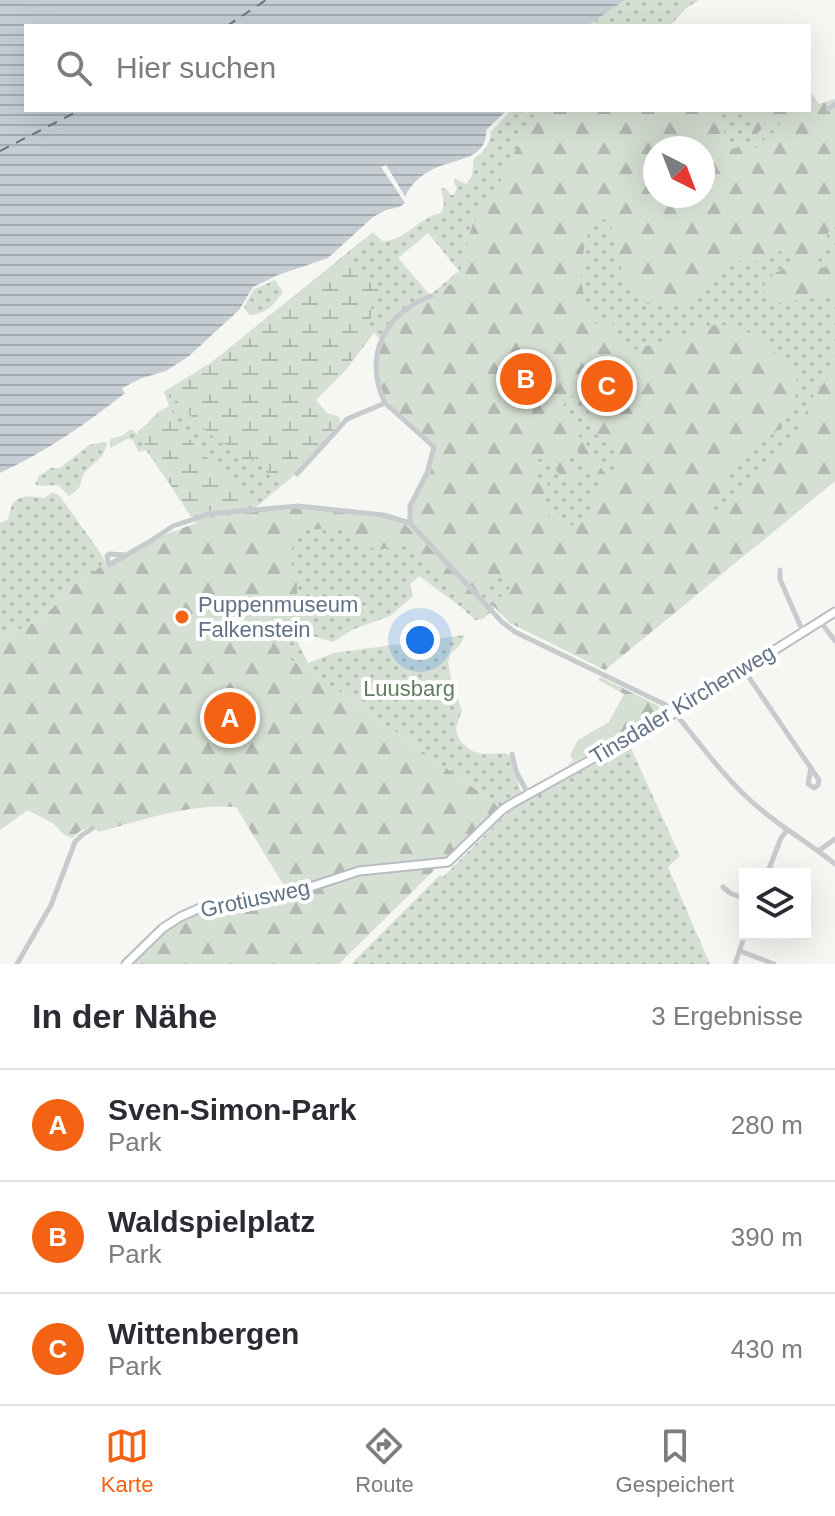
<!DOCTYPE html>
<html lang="de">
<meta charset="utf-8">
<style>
:root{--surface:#fff;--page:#f7f7f7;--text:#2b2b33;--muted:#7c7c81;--line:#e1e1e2;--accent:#f46314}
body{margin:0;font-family:Helvetica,sans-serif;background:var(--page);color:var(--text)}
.controls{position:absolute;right:24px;bottom:24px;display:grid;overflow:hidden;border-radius:0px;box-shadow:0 8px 32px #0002}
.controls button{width:72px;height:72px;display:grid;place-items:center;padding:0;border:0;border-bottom:2px solid var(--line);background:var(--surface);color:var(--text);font:40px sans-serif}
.compass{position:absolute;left:643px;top:136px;width:72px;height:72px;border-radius:50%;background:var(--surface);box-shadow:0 8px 32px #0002;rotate:138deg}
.you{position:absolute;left:420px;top:640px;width:28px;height:28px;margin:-20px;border:6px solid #fff;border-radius:50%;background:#1a73e8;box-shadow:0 0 0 12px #1a73e833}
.badge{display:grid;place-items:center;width:52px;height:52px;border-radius:50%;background:var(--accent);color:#fff;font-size:26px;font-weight:700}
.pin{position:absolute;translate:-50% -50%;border:4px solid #fff;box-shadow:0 2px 8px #0006}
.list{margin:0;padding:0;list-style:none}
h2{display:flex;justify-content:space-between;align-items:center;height:104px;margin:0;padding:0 32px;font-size:34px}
h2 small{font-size:26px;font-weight:400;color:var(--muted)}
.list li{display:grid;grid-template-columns:52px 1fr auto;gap:24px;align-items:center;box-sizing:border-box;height:112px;padding:0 32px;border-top:2px solid var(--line)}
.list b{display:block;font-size:30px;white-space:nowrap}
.list p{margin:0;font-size:26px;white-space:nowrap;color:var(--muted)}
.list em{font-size:26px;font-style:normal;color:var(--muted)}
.icon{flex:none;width:44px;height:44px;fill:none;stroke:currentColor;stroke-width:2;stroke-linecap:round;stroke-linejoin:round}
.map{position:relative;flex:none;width:835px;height:964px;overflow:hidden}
.search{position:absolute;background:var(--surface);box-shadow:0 8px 32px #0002;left:24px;right:24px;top:24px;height:88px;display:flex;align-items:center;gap:20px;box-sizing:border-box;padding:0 28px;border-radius:0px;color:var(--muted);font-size:30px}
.sheet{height:440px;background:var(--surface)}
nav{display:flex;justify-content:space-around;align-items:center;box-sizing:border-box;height:112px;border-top:2px solid var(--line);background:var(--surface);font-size:22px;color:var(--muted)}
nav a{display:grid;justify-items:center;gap:4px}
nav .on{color:var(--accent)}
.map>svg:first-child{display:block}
.green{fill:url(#green-dots);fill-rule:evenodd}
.forest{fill:url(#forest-firs);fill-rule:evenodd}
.wetland{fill:url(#wetland-marsh)}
.water{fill:url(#water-rules)}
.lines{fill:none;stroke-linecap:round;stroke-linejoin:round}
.ferry{stroke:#5e7483;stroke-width:2;stroke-dasharray:10 8;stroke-linecap:butt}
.secondary-casing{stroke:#b9bdc3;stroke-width:11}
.street{stroke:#c8cbce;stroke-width:5}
.secondary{stroke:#fff;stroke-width:7}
.poi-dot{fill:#f46314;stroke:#fff;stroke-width:3}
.labels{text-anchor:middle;stroke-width:8;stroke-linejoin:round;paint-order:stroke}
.poi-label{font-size:22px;fill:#627286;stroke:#fff;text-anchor:start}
.park-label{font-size:22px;fill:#647d62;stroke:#fff}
.street-label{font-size:22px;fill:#627286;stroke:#fff}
</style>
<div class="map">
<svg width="835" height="964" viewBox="0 0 835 964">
<defs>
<pattern id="green-dots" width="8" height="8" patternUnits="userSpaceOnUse" patternTransform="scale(2)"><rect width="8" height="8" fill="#d6dfd3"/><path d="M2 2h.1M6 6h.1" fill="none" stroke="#b1b9b1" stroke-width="1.8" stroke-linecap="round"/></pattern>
<pattern id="forest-firs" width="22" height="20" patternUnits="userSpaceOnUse" patternTransform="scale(2)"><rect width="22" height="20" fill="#d6dfd3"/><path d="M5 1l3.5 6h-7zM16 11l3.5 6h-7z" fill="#b1b9b1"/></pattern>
<pattern id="wetland-marsh" width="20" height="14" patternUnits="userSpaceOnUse" patternTransform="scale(2)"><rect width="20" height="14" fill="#d6dfd3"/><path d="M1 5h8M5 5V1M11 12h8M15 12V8" fill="none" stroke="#b1b9b1"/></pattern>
<pattern id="water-rules" width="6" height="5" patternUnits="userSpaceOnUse" patternTransform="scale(2)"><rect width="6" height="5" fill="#c5cdd3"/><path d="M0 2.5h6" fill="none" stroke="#a3abb1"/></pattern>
</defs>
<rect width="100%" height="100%" fill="#f6f6f2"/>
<path class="green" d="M625,0H699L685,9L670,26H587Z
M809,90L819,104L835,99V481L605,670L511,623L495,608L483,619L475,620L461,607L419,576L410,584L413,596L390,616L354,629L333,642L306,634L296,639L308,663L334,653L465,635L460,645L451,653L448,662L452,685L462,710L456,728L457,734L461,742L472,751L483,754L506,753L511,757L521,792L499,806L305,667L289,659L146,450L138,452C131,428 123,444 110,448V439L122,436L131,429L137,434L157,413L169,406L164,392L212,362L373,232L382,241C406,241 419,217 441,213L444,205L441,188L446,189L451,195H454L457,188L454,183V178L466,184C473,178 473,169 473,160C483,152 490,146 491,132L511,110H520L527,113L530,110H809ZM655,148H703V196H655ZM428,233L459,271L430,295L398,258ZM374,333L383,342L434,445V455L429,474L410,506V525L382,516L254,509L295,474L315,400L344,372Z
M275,280L283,292C274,305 266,314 249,315L244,307L253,290Z
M105,442L107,444L103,455L84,473L79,488L69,496L58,485L40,486L35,484L39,476L51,468H60L89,445Z
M52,492L59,495L64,502L102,555L106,563L74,585L43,618L0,639V522L1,523L8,519C10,514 10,509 12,505C20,493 33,497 45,498Z
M630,746L680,856L668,867L710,964H351L440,875L443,877L503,817L521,803Z"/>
<path class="forest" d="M809,90L819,104L835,99V219L818,254L819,266L823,268L829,265L835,257V297L797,300L783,305L767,301C752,278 786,271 798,258L796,253L784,251L774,252L756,261H733L724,269L704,291L688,301L676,305L646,304L638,300L623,274L619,263L610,221L601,219C590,226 588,233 585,245C577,275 581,296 596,324L608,319L612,322L627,351L631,353C643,343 651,347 665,343C684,336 701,324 723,325C741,325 758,337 771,350C778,356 789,361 794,370C801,386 793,414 781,427C774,435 764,438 756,445C748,452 742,457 732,463C726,492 723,491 704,512L706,515L715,514L724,510L741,493L765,462L779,457L794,446L803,418L814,394L828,378L835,354V481L605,670L510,623L492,604L513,586C495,564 494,580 481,596L413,523L412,505L430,474L435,455V445C420,431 402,419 388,403C382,396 379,383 378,374C376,321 422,305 458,279L473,223L499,184L522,137L535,119L547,110H715L727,139L724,145L733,149L747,144L754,148L760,146L764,140L780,126L778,118H771L756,135L747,132L750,129L754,116L763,110H809ZM655,148H703V196H655ZM582,394L590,398L586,404L588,409L586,416L593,423L592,430L605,443L618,446L619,449L612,456L619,466L617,476L613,479H609L561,410C565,400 571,395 582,394ZM576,450L604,486L592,498V502L599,510L586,521L581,520L571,526L559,513L554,519L550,518L544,505V497L551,494L547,482L534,477L533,459H546L561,476L573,484L580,476L567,456Z
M292,507L381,517L405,525L420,538L490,612L483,619L422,555L403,546L378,550L364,545L337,528H330L308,530L300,536L288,555L297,577V614L285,627L289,659L305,667L499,806L339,964H133C146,950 159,935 175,925C208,904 253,903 291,897L236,807C189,803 143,820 98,832L94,826L80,831L72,838L63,834L54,824L28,810L0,830V639L43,618L74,585L106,563L162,536L209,518Z
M600,677L659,706V716L569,765L568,764L573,761L570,755L578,740L609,722L624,694L598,680Z"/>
<path class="wetland" d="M345,256L381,291L368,304L376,314L366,322L374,332L343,373L316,400L327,413L340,417V422L300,469L283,485L272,479L255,458L248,464L231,451L226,444H221L164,392L212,362Z
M169,406L187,437L255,507L209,511L191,517L137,432Z"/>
<path class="water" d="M0,0H625L587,26H26V110H507L486,130C488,160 453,159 433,169C420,176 412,183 405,196L386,165L381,167L405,203L399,207L386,210L373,217L328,258L278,275L253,287L239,310L189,356L166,371L142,378L122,388L125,393C86,424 45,452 0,473Z"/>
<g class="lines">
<path class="ferry" d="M227,26L266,0
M0,151L80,110"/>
<g class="secondary-casing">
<path id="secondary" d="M126,964L163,928L180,917L200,908L226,902L301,890L359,871L448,862L502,810L511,804L668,717L835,612"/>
</g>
<path class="street" d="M828,109L835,104
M385,403L434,447L427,473L410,506V523L502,622L515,632L668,706L674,712C699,742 722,775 751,801C777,825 808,842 835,864
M385,403C363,356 384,314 431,296
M297,474L347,419L385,403
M126,555L109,554L107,556L109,565L149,542L173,526L209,514L298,506L383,515L410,523
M780,570V579L803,632
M821,622L835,641
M744,670L819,780L818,785L814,788L808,784L811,768
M512,754L516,771L528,794
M818,851L835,839
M767,874L781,838L787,830
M723,887L730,893L745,899
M740,951L774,964
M17,964L51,905L75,842L82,835L93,828
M735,964L745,934"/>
<use href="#secondary" class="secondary"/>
</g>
<circle class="poi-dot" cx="182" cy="617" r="8"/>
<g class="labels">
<g class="poi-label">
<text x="198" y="612">Puppenmuseum<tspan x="198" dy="25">Falkenstein</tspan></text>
</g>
<g class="park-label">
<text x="409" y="696">Luusbarg</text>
</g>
<g class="street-label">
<text transform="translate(682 704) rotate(-31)" y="8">Tinsdaler Kirchenweg</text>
<text transform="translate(255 898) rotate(-12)" y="8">Grotiusweg</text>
</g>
</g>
</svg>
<div class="controls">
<button><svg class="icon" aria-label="layers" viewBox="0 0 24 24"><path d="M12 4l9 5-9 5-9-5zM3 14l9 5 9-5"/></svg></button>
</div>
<svg class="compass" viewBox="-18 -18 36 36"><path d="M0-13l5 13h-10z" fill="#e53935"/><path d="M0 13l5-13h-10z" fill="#7c7c81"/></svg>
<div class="you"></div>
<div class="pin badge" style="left:230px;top:718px">A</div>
<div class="pin badge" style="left:526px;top:379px">B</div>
<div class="pin badge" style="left:607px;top:386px">C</div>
<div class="search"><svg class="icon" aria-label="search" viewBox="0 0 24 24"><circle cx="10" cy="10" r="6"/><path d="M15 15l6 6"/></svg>Hier suchen</div>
</div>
<section class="sheet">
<h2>In der Nähe<small>3 Ergebnisse</small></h2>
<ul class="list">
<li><span class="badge">A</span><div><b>Sven-Simon-Park</b><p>Park</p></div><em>280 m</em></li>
<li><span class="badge">B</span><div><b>Waldspielplatz</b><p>Park</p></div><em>390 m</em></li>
<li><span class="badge">C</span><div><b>Wittenbergen</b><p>Park</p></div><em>430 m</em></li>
</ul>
</section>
<nav>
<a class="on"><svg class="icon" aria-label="map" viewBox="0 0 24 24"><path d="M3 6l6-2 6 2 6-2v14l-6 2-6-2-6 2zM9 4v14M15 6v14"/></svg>Karte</a>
<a><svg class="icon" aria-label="directions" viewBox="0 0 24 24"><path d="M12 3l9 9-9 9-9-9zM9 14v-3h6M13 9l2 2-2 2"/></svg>Route</a>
<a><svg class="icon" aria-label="saved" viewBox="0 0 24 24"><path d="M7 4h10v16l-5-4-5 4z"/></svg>Gespeichert</a>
</nav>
